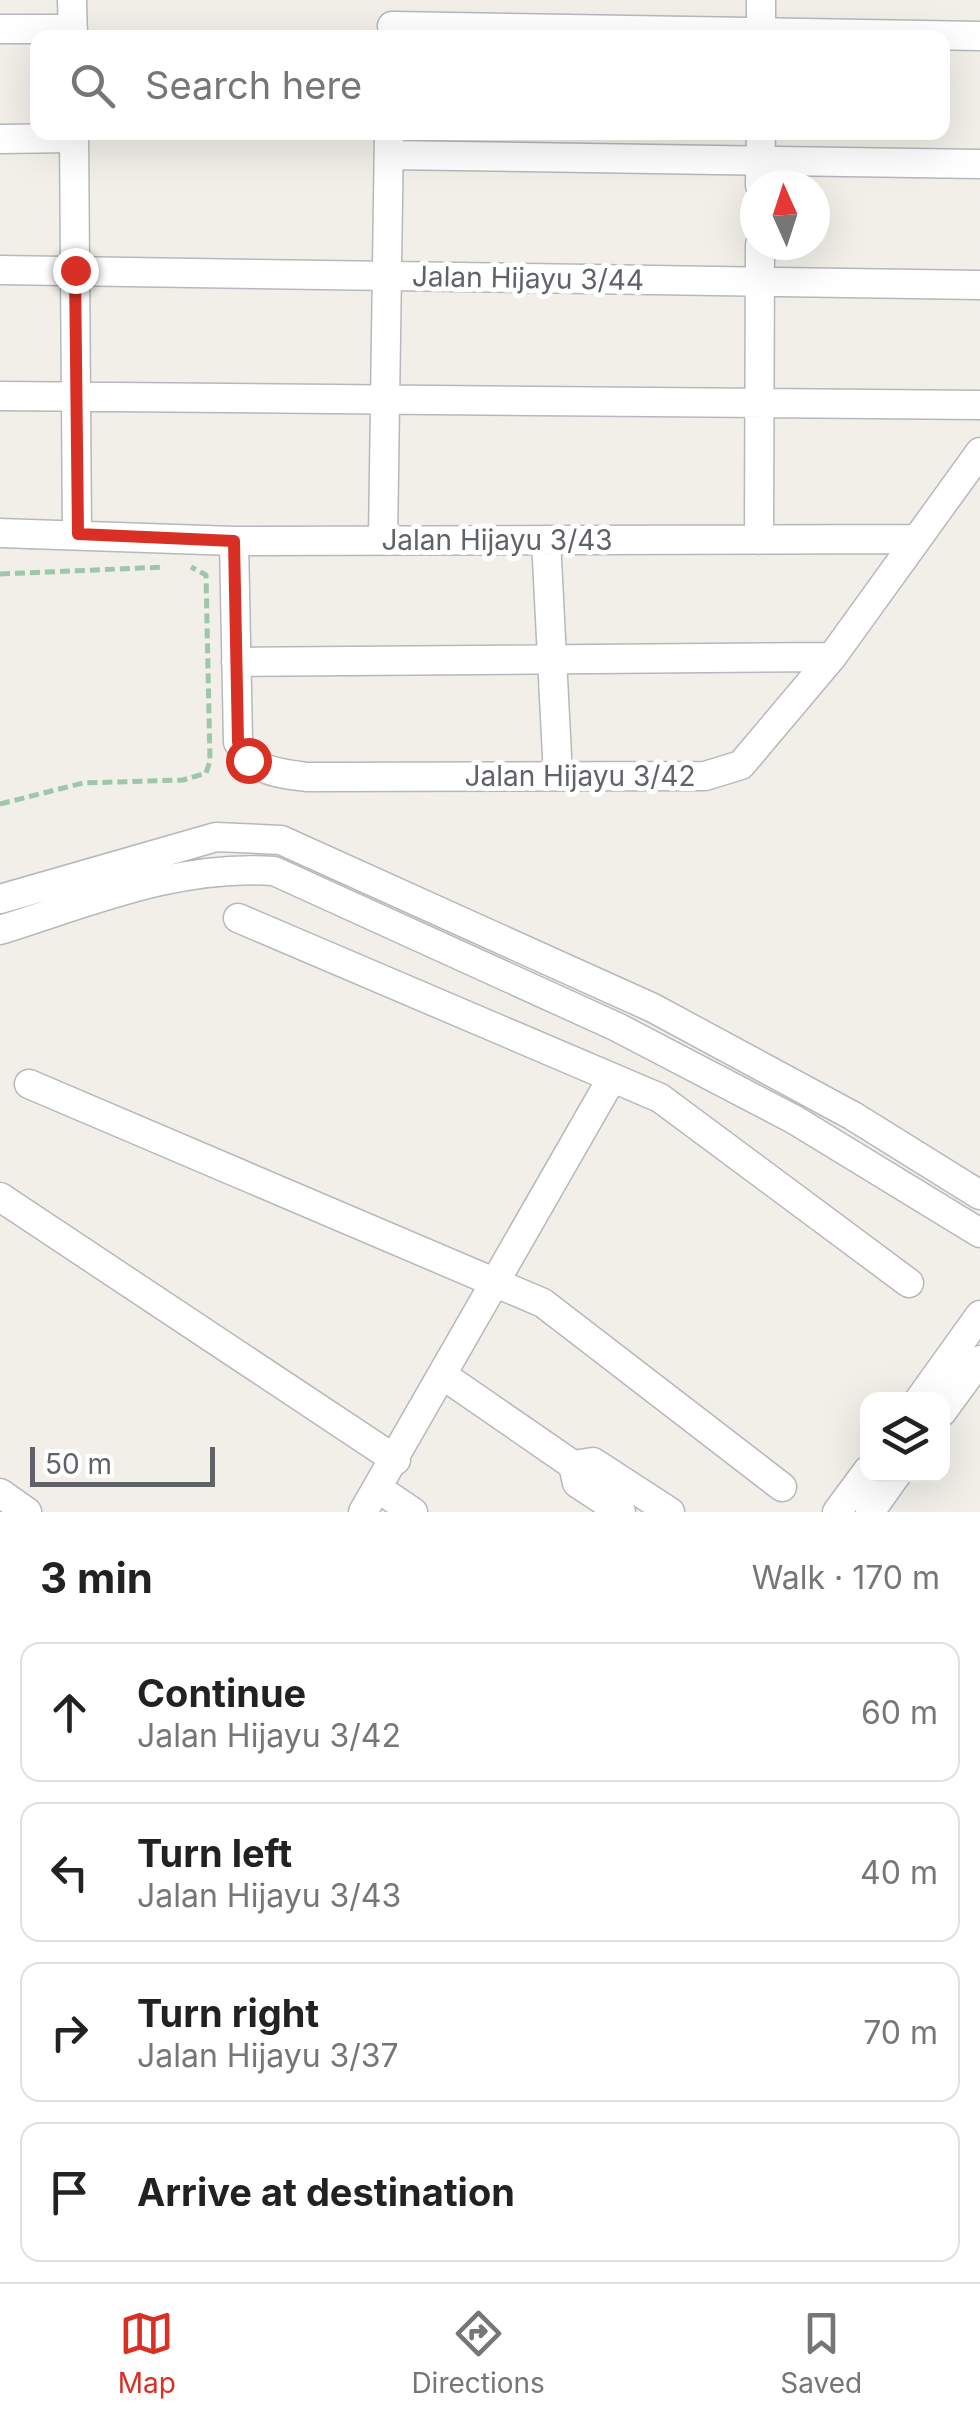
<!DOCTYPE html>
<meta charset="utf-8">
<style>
:root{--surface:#fff;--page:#f6f6f6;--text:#222;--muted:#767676;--line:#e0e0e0;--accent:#d93025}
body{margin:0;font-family:Inter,sans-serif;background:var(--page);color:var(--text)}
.controls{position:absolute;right:30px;bottom:30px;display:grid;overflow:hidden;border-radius:20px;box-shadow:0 10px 40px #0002}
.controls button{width:90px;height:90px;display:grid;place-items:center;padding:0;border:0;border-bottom:2px solid var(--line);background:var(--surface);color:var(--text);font:50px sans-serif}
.compass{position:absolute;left:740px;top:170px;width:90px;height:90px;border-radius:50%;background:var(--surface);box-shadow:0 10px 40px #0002;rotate:357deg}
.scale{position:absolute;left:30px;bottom:25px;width:185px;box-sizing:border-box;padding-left:10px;border:5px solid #5f6368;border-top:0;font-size:28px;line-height:35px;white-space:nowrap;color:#5f6368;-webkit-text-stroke:8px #fff;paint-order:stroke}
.stop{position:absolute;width:30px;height:30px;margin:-22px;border:8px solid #d93025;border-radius:50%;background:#fff}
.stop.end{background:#d93025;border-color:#fff;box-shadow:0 2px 10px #0008}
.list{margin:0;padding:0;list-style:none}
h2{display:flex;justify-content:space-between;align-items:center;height:130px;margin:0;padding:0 40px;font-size:42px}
h2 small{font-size:32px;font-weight:400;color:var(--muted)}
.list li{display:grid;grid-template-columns:65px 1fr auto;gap:30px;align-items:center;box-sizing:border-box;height:140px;margin:0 20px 20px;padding:0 20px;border:2px solid var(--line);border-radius:20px}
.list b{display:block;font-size:38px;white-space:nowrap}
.list p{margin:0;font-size:32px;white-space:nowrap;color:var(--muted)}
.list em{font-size:32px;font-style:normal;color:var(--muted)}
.icon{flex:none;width:55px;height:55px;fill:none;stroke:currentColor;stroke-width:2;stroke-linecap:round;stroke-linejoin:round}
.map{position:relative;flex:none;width:980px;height:1512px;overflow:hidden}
.search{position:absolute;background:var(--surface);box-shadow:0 10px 40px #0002;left:30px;right:30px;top:30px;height:110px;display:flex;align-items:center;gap:25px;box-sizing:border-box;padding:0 35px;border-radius:20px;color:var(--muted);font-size:38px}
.sheet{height:770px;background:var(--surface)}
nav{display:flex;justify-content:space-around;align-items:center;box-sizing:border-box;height:140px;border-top:2px solid var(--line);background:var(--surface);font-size:28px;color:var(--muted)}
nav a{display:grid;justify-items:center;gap:5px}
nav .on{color:var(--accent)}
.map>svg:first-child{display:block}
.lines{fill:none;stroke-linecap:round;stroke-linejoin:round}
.minor-casing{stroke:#b5b8bc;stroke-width:31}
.path{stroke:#9cc7a9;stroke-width:5;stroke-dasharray:10 5;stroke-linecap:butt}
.minor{stroke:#fff;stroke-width:28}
.route{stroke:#d93025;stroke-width:12}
.labels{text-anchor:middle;stroke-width:10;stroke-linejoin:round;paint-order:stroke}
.street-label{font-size:28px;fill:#5f6368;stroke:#fff}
</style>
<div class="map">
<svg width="980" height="1512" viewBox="0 0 980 1512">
<rect width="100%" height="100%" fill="#f1efe8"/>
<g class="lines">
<g class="minor-casing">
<path id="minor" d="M72,0L73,38
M392,26L980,36
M0,29H73
M761,38V0
M74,132L77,534
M0,139L74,138
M389,155L980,164
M760,185L761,132
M0,270L980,285
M0,396L980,405
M0,533L234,541L917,539
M383,540L389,132
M546,540L558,776
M759,540L760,245
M234,541L238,742C254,772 276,773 308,777L705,776L741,765L832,657L980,452
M236,662L832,657
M0,899L216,837L281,840L653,1008L853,1116L980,1195
M238,918L660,1098L909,1283
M0,930C90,902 178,864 274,871L617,1027L795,1120L980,1233
M29,1084L543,1303L782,1487
M0,1197L396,1460
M444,1376L573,1465L593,1462L670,1512
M919,1400L980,1315
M942,1412L980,1360
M573,1465L577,1483L621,1512
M379,1489L413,1512
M0,1493L27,1512
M363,1512L612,1078
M837,1512L868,1470
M870,1512L897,1474"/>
</g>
<path class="path" d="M0,574L165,567
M0,804L83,783L183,780L206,773L210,761L206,575L191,567"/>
<use href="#minor" class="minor"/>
</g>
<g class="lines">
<path class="route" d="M75,270L78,534L234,541L238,742L248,760"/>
</g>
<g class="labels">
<g class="street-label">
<text transform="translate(528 278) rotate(1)" y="10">Jalan Hijayu 3/44</text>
<text x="497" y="550">Jalan Hijayu 3/43</text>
<text x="580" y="786">Jalan Hijayu 3/42</text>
</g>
</g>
</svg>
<div class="controls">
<button><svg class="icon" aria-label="layers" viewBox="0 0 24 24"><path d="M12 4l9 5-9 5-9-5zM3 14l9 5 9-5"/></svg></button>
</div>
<svg class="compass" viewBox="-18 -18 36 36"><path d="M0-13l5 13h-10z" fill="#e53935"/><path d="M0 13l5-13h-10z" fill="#767676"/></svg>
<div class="scale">50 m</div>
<div class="stop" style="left:248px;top:760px"></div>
<div class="stop end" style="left:75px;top:270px"></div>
<div class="search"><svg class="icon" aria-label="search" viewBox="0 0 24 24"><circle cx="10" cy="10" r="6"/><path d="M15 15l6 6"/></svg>Search here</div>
</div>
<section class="sheet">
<h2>3 min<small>Walk · 170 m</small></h2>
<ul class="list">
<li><svg class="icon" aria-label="ahead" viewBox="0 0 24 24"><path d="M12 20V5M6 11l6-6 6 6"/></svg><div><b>Continue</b><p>Jalan Hijayu 3/42</p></div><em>60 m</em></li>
<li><svg class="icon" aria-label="left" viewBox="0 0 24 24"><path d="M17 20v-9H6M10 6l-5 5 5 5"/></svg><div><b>Turn left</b><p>Jalan Hijayu 3/43</p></div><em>40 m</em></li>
<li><svg class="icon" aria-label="right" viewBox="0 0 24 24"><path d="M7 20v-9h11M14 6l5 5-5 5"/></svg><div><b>Turn right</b><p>Jalan Hijayu 3/37</p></div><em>70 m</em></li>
<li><svg class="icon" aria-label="arrive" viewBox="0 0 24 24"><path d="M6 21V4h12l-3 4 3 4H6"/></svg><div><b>Arrive at destination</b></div></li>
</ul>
</section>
<nav>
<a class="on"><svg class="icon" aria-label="map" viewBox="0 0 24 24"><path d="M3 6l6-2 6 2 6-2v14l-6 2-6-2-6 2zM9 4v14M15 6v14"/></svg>Map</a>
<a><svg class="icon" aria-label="directions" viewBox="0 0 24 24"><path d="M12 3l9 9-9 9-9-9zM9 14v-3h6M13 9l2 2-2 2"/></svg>Directions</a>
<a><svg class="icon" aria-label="saved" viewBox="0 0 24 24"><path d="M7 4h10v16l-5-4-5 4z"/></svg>Saved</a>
</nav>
